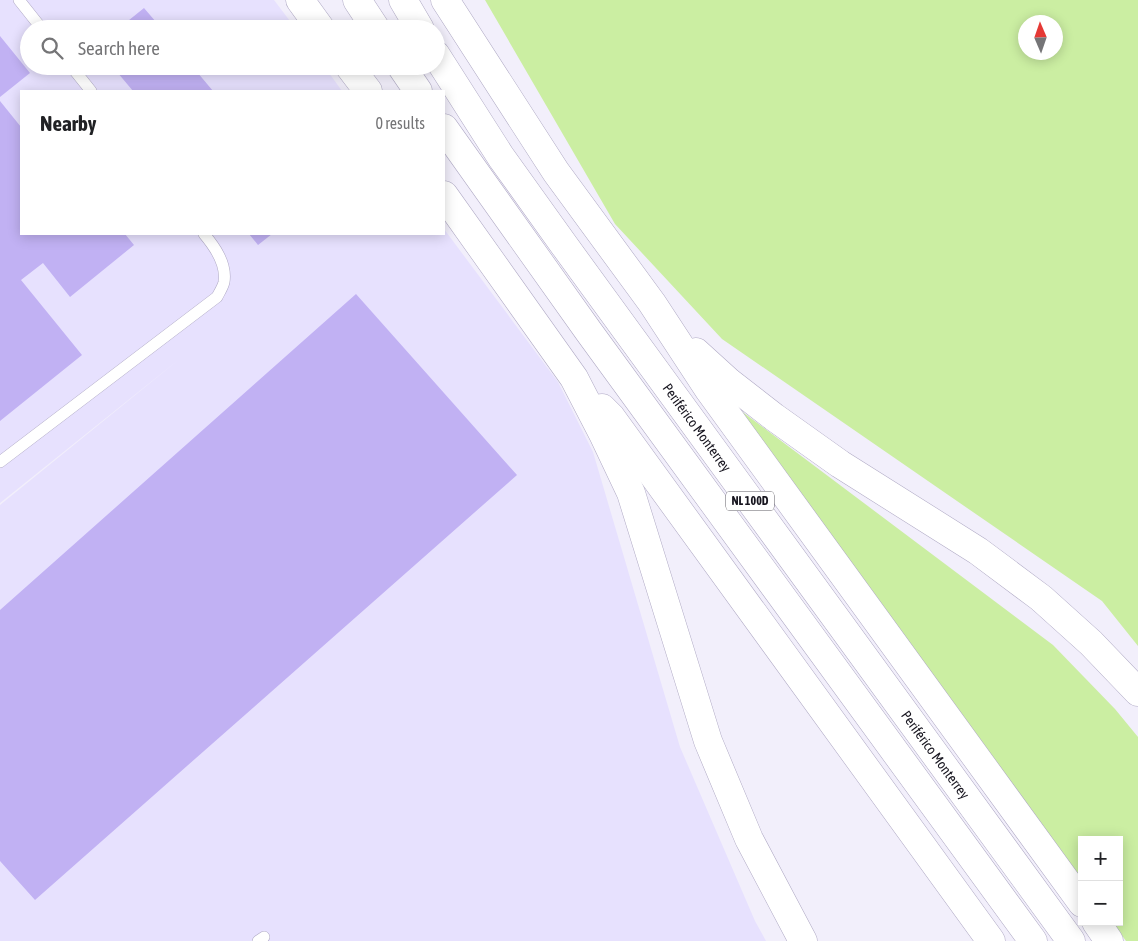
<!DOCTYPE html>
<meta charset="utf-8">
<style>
:root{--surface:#fff;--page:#f6f6f6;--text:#202124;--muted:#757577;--line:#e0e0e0}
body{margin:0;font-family:"Asap Condensed",sans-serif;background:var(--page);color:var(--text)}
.controls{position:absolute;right:15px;bottom:15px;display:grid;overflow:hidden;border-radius:0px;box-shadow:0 2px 12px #0003}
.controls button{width:45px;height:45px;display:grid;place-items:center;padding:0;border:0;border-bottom:1px solid var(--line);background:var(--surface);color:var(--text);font:25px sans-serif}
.compass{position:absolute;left:1018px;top:15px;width:45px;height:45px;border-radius:50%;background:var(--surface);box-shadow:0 2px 12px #0003;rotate:358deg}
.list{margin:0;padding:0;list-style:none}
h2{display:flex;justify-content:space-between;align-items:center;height:65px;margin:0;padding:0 20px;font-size:21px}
h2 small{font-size:16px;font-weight:400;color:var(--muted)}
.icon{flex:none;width:28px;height:28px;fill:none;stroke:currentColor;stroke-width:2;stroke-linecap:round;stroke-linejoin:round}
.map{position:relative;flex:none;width:1138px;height:941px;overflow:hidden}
.search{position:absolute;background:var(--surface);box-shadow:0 2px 12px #0003;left:20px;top:20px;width:425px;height:55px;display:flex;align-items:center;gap:12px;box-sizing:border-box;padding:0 18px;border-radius:28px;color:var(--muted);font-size:19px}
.panel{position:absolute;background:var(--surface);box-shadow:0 2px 12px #0003;left:20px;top:90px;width:425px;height:145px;border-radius:0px}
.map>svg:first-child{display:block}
.built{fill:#e7e1fe}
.green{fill:#cbeea2;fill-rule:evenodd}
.building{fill:#c1b1f3}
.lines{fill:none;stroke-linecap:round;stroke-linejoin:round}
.lane-casing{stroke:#afa9c4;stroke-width:12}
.highway-casing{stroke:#afa9c4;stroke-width:29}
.lane{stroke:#fff;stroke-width:11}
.highway{stroke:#fff;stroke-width:28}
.labels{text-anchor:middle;stroke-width:4.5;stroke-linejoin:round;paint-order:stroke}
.shield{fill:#fff;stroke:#5d5b62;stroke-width:1}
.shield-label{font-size:12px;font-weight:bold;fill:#17151f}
.street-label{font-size:14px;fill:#17151f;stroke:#fff}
</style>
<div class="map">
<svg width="1138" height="941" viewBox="0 0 1138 941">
<rect width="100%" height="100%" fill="#f2effb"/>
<path class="built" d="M0,0H274L296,29H29V66H324L342,91H21V234H444V229L558,382L593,452L680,747L755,921L766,941H0V505L182,357L0,503Z"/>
<path class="green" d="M485,0H1138V646L1102,601L722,339L615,224ZM1026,22H1056V52H1026Z
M720,395L1053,645L1115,709L1138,737V941H1126L1112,922H1119V840H1082V881Z"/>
<path class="building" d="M144,8L162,29H118Z
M0,36L30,73L0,97Z
M112,66H192L213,91H133Z
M0,101L21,127V234H125L134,245L70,297L43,263L21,280L82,355L0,421Z
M249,234H272L258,245Z
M356,294L517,475L35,900L0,861V610Z"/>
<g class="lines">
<g class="lane-casing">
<path id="lane" d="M19,0L42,29
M71,66L91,91
M0,462L217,297C219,293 223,287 224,282C227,264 215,247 204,234
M258,941L264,937"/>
</g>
<g class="highway-casing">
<g id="highway">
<path d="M300,0L321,29"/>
<path d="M357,0L376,29"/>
<path d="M403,0L420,29"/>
<path d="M445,0L556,172L652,303L709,390L1082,903"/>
<path id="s1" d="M436,55L501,157L564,245L1071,941"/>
<path d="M349,66L368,91"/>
<path d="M401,66L418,91"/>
<path d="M444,128L589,332L1033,941"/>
<path d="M444,195L574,378L603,434L631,493L708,741L749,839L803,941"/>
<path d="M696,352L729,382L774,417L840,464L978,551L1041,598L1091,643L1138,692"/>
<path d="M602,408L611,417L991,941"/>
<path d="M1096,922L1109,941"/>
</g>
</g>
<use href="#lane" class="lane"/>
<use href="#highway" class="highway"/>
</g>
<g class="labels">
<rect class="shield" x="726" y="491.5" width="48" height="19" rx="4"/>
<g class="shield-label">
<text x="750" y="505">NL 100D</text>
</g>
<g class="street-label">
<text dy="5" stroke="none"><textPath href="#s1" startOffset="455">Periférico Monterrey</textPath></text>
<text dy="5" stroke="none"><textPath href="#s1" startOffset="860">Periférico Monterrey</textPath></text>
</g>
</g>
</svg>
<div class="controls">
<button>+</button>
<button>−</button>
</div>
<svg class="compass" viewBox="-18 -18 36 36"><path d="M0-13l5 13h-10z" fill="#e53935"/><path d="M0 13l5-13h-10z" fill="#757577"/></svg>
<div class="search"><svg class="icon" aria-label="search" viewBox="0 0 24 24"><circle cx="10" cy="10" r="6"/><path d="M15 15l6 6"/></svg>Search here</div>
<section class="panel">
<h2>Nearby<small>0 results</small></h2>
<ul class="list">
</ul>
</section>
</div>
